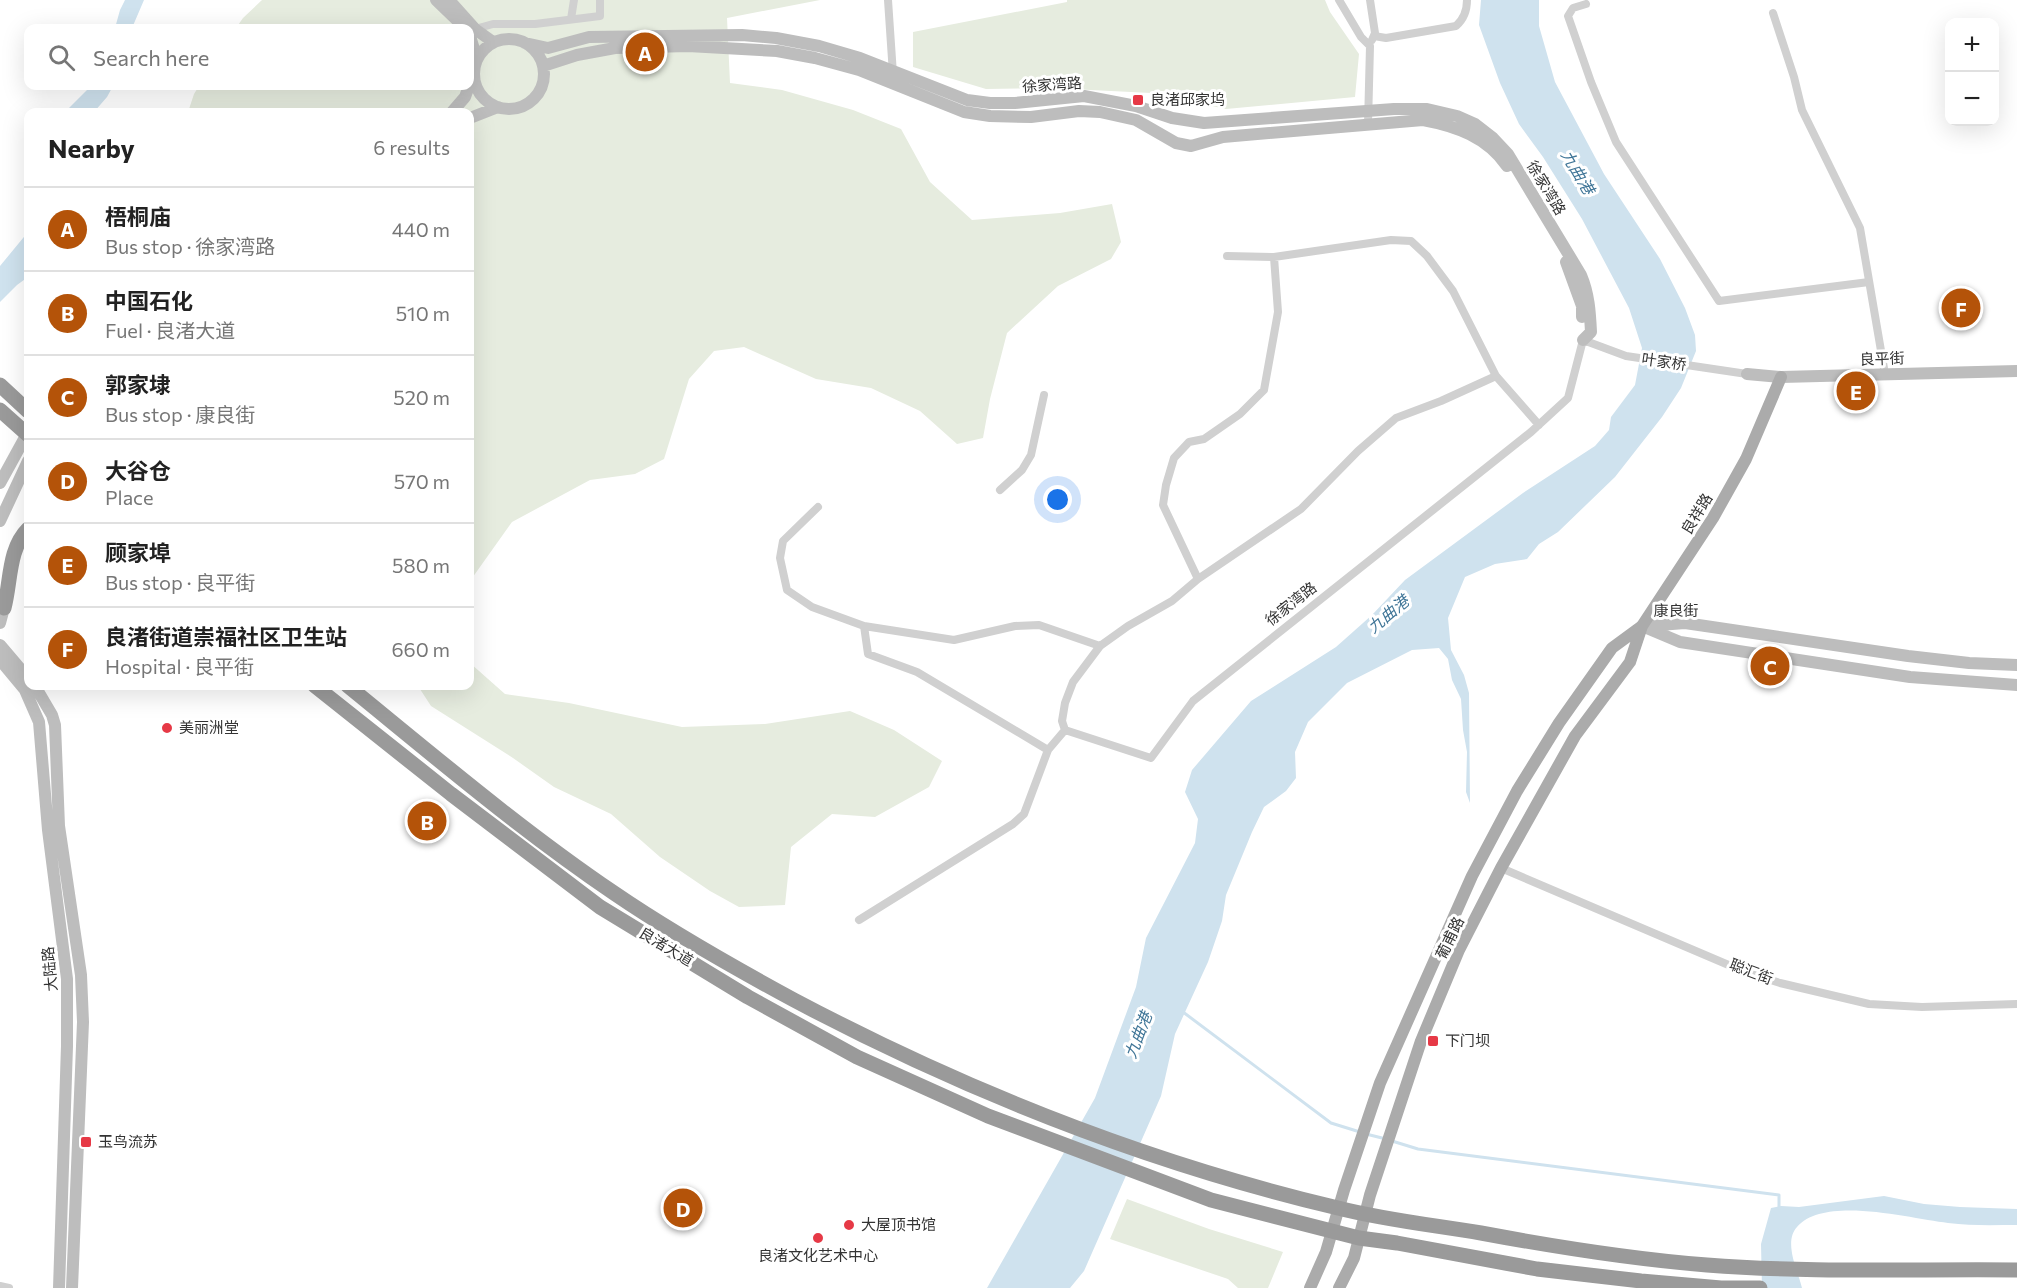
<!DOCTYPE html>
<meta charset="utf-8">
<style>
:root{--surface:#fff;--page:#f2f2f2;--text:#222;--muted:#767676;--line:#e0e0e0;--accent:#b45309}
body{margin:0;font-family:Commissioner,"Noto Sans SC",sans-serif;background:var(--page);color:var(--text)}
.controls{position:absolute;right:18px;top:18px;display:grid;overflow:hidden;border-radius:12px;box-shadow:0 6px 24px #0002}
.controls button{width:54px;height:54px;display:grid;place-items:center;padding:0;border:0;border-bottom:2px solid var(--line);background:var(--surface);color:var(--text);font:30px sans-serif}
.you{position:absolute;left:1058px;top:500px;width:21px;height:21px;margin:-15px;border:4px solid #fff;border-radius:50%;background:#1a73e8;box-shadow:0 0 0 9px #1a73e833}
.badge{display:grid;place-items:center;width:39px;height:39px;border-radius:50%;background:var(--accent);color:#fff;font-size:20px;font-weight:700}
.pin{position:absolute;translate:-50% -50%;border:3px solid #fff;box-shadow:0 2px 6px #0006}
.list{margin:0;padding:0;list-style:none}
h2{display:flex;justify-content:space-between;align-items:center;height:78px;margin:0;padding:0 24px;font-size:26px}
h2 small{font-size:20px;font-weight:400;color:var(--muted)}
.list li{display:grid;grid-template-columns:39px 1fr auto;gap:18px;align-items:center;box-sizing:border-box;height:84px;padding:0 24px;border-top:2px solid var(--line)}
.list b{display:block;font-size:22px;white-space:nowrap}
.list p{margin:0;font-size:20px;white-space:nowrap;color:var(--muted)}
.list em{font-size:20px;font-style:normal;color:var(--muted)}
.icon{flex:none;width:33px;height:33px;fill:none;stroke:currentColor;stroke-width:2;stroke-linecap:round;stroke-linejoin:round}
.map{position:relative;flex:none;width:2017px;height:1288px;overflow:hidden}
.search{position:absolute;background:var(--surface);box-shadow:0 6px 24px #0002;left:24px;top:24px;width:450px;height:66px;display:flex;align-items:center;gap:15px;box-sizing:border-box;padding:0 21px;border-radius:12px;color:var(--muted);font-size:22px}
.panel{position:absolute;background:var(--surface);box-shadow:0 6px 24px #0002;left:24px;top:108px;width:450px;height:582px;border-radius:12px}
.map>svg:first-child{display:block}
.green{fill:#e6ecdf}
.water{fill:#cfe2ee}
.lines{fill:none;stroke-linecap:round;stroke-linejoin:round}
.stream{stroke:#cfe2ee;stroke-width:3}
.street{stroke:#d0d0d0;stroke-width:8}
.secondary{stroke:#bdbdbd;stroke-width:12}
.primary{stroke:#ababab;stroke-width:12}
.highway{stroke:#9a9a9a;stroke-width:15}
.poi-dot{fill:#e63946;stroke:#fff;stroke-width:2}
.labels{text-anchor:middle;stroke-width:6;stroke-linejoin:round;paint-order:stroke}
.street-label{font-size:15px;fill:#333;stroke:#fff}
.poi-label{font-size:15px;fill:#333;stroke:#fff;text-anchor:start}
.water-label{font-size:16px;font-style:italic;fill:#3f7597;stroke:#fff}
</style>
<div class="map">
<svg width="2017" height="1288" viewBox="0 0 2017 1288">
<rect width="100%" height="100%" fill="#fff"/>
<path class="green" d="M262,0H820L727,18L730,83L782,90L853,110L901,129L930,182L972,220L1060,213L1112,204L1121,242L1111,259L1058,286L1007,333L990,399L983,438L957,444L920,411L871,388L816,379L744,347L714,351L689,379L664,459L635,474L590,480L512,522L470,581V112H188L194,94L199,86H470V28H236L243,18Z
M1067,0H1325L1330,12L1359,54L1355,97L1226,109L1151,93L1051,88L986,89L913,67V32L1067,2Z
M470,663L505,694L569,703L682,727L765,724L850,711L894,730L942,761L929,787L875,817L832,814L791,847L785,905L739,907L710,891L660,857L611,814L554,787L513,758L431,706L418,686H470Z
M1127,1199L1209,1229L1283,1252L1268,1288H1238L1228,1279L1110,1239Z"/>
<path class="water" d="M125,0H144L132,28H115L120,10Z
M1481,0H1539V26L1555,82L1604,174L1660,259L1685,308L1695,335L1696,351L1681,388L1662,417L1615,477L1558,532L1539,544L1527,559L1495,564L1465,577L1448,618L1451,650L1464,675L1469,693L1470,803L1466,792L1467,752L1463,730L1461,699L1452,680L1448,659L1439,648L1412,650L1347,683L1308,722L1295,752L1296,778L1286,791L1264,807L1252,832L1226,895L1222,921L1208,962L1175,1034L1161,1096L1084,1271L1070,1288H987L1095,1098L1136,987L1146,938L1195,843L1198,819L1185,792L1192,770L1251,701L1336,647L1372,615L1405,580L1523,493L1595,446L1609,430L1611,417L1635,385L1642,348L1629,308L1582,219L1543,157L1519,124L1500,83L1479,25Z
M91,86H113L107,97L94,112H65Z
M28,232V277L17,285L0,302V266Z
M1884,1196L1924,1204L1960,1207L2017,1209V1225C1994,1225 1971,1226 1948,1223C1911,1219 1825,1195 1797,1227C1783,1242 1798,1271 1802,1288H1762L1761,1244L1771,1208L1781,1206L1799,1207Z"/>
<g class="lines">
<path class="stream" d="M1183,1012L1331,1123L1360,1132
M1366,1134L1386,1139
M1392,1141L1418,1149L1779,1195V1208"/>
<path class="street" d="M888,0L893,74
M1339,0L1361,37L1370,46L1368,124
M1370,0L1375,33L1372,40
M1586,4L1573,8L1568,16L1591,82L1616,142L1719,301L1869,282
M1773,13L1794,77L1802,110L1860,228L1885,374
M571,19L574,0
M475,29L493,24H535L600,16V0
M1374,36L1386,38L1456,26C1464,19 1467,11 1467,0
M1227,256L1274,257L1391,240L1411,241L1427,256L1453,291L1496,376L1539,425
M1000,490L1022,470L1031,455L1044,395
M818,507L783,541L780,558L787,590L812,607L864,626L954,640L1015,626L1039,625L1100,646
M1198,579L1163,505L1166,485L1174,458L1189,442L1204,439L1240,414L1264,390L1278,312L1274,257
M864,626L868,654L917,672L1048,750
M1065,730L1151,758L1193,701L1531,432L1568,398L1583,340L1626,356L1747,374
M1501,868L1745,972L1780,983L1869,1004L1922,1007L2017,1004
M859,920L1013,824L1024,814L1048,750L1065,730L1062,721L1065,703L1073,682L1100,646L1128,626L1172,601L1198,579L1301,509L1358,451L1396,418L1441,401L1496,376
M0,1286L9,1288"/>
<path class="secondary" d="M436,0L465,28
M449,0L475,29L493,42
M470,36L477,59
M474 74a35 35 0 1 1 70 0a35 35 0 1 1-70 0Z
M525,43L548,48L589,37L742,35L776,38L819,46L860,58L967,100L990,103H1015L1084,96L1136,106L1172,118L1204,123L1394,109H1427L1457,116L1475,124L1493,138L1508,154L1581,275C1589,294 1590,312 1591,332L1583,340
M543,66L577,55L615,48L688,46L777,51L815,58L859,70L964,112L990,116L1031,117L1079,111L1100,112L1136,120L1176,143L1191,146L1223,137L1423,120C1456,126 1487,137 1507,166
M452,112L465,97L469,86
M470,118L498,107
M1566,262L1582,306V317
M1747,374L1781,377L2017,371
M0,483L28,432
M0,521L28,461
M0,623L4,608L3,600
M1642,626L1680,642L1910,677L2017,685
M1646,626L1685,623L1908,656L1969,663L2017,665
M0,645L28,678
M0,660L25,690L39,722L48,830L67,979V1046L59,1288
M35,686L52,715L55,725L59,826L81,975L83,1022L72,1288"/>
<path class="primary" d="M1310,1288L1326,1252L1344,1190L1380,1083L1472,876L1517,791L1559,723L1612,648L1642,626L1713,518L1746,459L1781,377
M1339,1288L1354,1258L1370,1195L1421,1041L1459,950L1501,868L1575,736L1630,662L1642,626"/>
<path class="highway" d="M0,385L28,411
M0,410L28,435
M4,608C11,582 8,549 28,529
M315,686L451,794L600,907L748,997L857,1057L988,1116L1211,1200L1359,1238L1397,1243L1537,1269L1641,1281L1721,1288H1760
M348,686C434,756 521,830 614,893C671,932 733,967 794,1000C966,1091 1148,1163 1338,1208C1385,1220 1433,1225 1481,1233C1556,1247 1631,1259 1707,1265C1810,1273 1914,1269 2017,1270"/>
</g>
<g class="poi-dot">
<rect x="1132" y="94" width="12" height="12" rx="3"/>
<circle cx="167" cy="728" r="6"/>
<rect x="1427" y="1035" width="12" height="12" rx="3"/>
<rect x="80" y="1136" width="12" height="12" rx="3"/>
<circle cx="849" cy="1225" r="6"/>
<circle cx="818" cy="1238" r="6"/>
</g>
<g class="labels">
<g class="street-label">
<text transform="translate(1052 85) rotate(-4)" y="5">徐家湾路</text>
<text transform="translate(1546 188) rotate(59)" y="5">徐家湾路</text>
<text transform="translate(1882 359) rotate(-2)" y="5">良平街</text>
<text transform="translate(1664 362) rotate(8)" y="5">叶家桥</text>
<text transform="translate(1697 514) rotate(-59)" y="5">良祥路</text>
<text transform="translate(1291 604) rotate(-38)" y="5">徐家湾路</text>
<text x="1676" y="616">康良街</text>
<text transform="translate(1450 938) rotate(-64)" y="5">葡甫路</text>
<text transform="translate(666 947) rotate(31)" y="5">良渚大道</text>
<text transform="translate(50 969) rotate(-95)" y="5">大陆路</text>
<text transform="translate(1751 972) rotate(21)" y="5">聪汇街</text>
</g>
<g class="poi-label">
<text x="1150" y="105">良渚邱家坞</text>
<text x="179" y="733">美丽洲堂</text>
<text x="1445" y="1046">下门坝</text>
<text x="98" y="1147">玉鸟流苏</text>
<text x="861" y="1230">大屋顶书馆</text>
<text x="818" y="1261" text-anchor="middle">良渚文化艺术中心</text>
</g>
<g class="water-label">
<text transform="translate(1578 172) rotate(59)" y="6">九曲港</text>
<text transform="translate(1388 614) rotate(-40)" y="6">九曲港</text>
<text transform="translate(1138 1035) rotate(-69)" y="6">九曲港</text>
</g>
</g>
</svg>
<div class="controls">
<button>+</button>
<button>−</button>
</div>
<div class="you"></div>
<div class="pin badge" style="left:645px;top:52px">A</div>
<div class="pin badge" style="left:427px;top:821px">B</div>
<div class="pin badge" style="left:1770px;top:666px">C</div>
<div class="pin badge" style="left:683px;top:1208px">D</div>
<div class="pin badge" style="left:1856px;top:391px">E</div>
<div class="pin badge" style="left:1961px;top:308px">F</div>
<div class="search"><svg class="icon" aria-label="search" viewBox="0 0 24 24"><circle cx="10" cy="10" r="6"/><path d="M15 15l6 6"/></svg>Search here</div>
<section class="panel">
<h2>Nearby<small>6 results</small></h2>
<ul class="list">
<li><span class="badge">A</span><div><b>梧桐庙</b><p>Bus stop · 徐家湾路</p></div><em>440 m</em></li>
<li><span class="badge">B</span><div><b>中国石化</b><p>Fuel · 良渚大道</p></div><em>510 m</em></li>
<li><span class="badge">C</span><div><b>郭家埭</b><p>Bus stop · 康良街</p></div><em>520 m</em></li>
<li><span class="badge">D</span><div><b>大谷仓</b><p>Place</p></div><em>570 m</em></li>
<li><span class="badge">E</span><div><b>顾家埠</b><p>Bus stop · 良平街</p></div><em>580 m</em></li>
<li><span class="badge">F</span><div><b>良渚街道崇福社区卫生站</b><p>Hospital · 良平街</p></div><em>660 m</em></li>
</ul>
</section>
</div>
